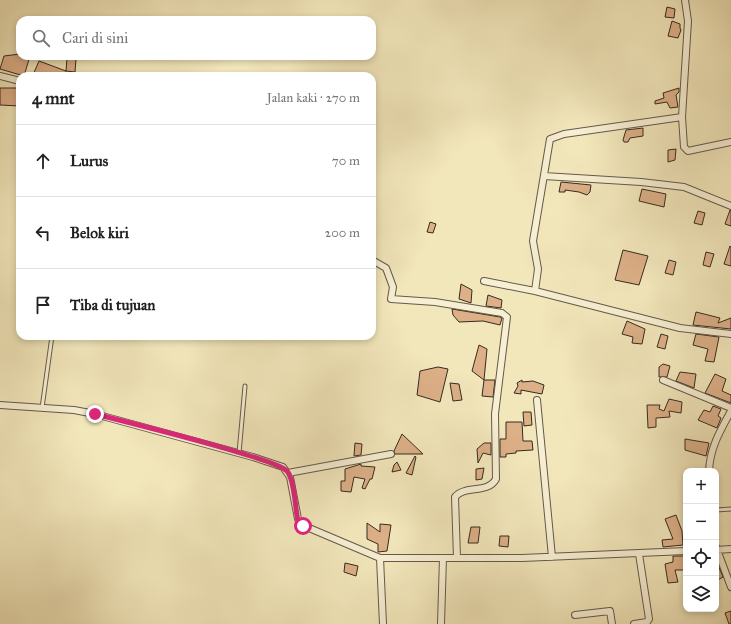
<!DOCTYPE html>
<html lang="id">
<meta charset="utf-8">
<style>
:root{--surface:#fff;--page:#f6f6f6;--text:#222;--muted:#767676;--line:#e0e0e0}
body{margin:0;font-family:"IM FELL Great Primer",serif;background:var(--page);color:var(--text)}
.controls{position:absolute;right:12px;bottom:12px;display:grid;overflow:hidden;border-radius:8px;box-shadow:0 2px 6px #0003}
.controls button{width:36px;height:36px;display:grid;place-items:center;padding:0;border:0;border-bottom:1px solid var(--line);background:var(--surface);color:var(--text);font:20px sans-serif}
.stop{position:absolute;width:12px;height:12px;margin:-9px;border:3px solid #db2777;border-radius:50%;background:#fff}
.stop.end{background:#db2777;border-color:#fff;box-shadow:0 1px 4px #0008}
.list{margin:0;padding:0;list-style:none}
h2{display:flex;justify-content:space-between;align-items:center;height:52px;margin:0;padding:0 16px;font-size:17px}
h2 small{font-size:13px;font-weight:400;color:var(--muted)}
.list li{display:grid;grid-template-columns:26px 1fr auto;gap:12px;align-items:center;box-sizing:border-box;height:72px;padding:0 16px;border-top:1px solid var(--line)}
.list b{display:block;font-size:15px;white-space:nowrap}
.list em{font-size:13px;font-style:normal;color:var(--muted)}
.icon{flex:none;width:22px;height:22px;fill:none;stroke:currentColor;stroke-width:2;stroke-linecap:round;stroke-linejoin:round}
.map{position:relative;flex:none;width:731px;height:624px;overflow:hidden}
.search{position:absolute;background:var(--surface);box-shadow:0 2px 6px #0003;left:16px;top:16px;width:360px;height:44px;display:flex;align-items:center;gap:10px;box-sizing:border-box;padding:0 14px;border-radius:12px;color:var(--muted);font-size:15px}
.panel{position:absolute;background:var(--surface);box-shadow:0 2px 6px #0003;left:16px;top:72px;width:360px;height:268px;border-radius:12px}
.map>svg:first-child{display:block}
.building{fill:#ddb088;stroke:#352b21}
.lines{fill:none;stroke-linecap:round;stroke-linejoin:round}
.lane-casing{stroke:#645a48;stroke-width:5}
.street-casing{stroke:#645a48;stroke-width:8}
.lane{stroke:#f7efd3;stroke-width:3}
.street{stroke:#f7efd3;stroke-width:6}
.route{stroke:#db2777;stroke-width:5}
</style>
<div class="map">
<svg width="731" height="624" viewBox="0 0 731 624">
<rect width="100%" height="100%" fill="#f2e7bb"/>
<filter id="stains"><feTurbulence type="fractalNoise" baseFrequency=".005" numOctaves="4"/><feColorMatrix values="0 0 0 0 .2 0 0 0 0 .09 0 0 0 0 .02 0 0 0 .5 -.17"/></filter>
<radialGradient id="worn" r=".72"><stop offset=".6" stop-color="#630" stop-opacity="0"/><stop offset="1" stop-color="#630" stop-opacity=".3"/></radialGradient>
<path class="building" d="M667,7L675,9L674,18L665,17Z
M672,21L680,24V28L681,30L678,38L668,36Z
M20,54V56H30L24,76L0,69L4,56Z
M67,58L76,59L75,72L66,71Z
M39,61L66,71L65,76L33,75Z
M0,88H19L18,94L20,95V106L0,105Z
M679,88V92L676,95L678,107L670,108L667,102L655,104V101L664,98L663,93Z
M643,128V136L630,138L628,142H624L623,140L626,130Z
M676,149L675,160L668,162V150Z
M561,182L591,185L590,192L587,195L579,192L565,190V192H559Z
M642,189L666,194L664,207L639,201Z
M730,210H731V226L725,224Z
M698,211L705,213L702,225L694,223Z
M430,222L436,224L433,233L427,232Z
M730,246L731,247V266L724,264Z
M623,250L648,256L639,285L615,280Z
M706,252L714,254L710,267L703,265Z
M669,260L676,262L673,275L665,273Z
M461,284L472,290L471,303L459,299Z
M488,295L502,300L501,308L486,306Z
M452,309L500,317L502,318L500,325L483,321L459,322L453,315Z
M696,312L720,318L718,323L731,318V329L693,325Z
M627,321L645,329L642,344L632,343L633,337L622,334Z
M661,334L668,336L665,349L657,347Z
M696,334L719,337L714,362L705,361L708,349L693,345Z
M479,345L487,349L484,380L472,371Z
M663,364L670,366L667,377H659V367Z
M438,367L448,369L440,402L417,395L420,371Z
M680,372L696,374L694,388L676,381Z
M715,374L726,379L722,391L731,395V403L705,393Z
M484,380H495L493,397L482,396Z
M522,380V382L533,381L544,385L542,394L521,390V394L514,393L518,386L517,383Z
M450,383L459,384L462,400L453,401Z
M669,399L682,402L681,413L669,411L670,417L656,418V427L648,428L647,405H660L659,409L664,411Z
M713,406L721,409L718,416L721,418L717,428L698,420L704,410L710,412Z
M523,412H531L532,425L524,426Z
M506,422H522L523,441H532L533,450L516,451V453L506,454V457H500V439H506Z
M402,434L423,454H395L394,451Z
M685,439L709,443L706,456L685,450Z
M355,443L362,444L361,455L354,456Z
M484,443H491V455L483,453L478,463L477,449Z
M415,456L416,457L412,475L406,473Z
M397,462L401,470L392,472L394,465Z
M361,464V466L375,467L372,479H370L365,489L362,488L365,479L354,477L351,492L341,491V481H345V469Z
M484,468L482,479L476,480V469Z
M676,515L682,531L683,545L663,547L662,540L673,539L665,519Z
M367,523L380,532V524L391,525L387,551L378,552V544L367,539Z
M471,527H480L478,543H468Z
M500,536H509L508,547L499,546Z
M673,556H686V570H675L678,582L668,583L665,564L673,562Z
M716,560L723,577L716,581Z
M345,563L358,566L356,576L344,572Z
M731,611V624H729L725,613Z"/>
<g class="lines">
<g class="lane-casing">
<path id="lane" d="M42,408L52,336
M239,453L245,386
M716,510L731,509"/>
</g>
<g class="street-casing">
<path id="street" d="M685,0L688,21L682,117L684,147L688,151L731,142
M0,76L20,81
M682,117L564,134L550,139L533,241L538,269L535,291L680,328L731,334
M544,176L641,182L684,187L731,206
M372,260L386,268L393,287L391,299L435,302L502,313L507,317L495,414L496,479C488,494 464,485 455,497L457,558
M484,281L535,291
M663,380L731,408
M537,400L552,557
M0,405L74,410L95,414L253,457L283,467L290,477L298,519L302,525L380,558L383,624
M709,471C710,448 720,431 731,411
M288,473L391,454
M716,547L731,587
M716,550L731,549
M380,558H522L686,551
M575,615L610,611L612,624
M441,624L443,558
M634,624L647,622L649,619L639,554"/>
</g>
<use href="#lane" class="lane"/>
<use href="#street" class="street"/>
</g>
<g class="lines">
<path class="route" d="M95,414C122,421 275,458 287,471C295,480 295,509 298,521L303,526"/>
</g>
<rect width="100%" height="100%" filter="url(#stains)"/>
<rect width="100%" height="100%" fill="url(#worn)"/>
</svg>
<div class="controls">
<button>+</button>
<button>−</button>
<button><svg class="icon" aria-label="locate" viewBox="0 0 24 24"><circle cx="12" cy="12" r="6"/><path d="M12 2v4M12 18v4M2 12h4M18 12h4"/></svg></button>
<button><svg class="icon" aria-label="layers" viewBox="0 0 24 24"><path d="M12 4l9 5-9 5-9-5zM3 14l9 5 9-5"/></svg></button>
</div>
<div class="stop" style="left:303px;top:526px"></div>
<div class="stop end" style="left:95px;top:414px"></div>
<div class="search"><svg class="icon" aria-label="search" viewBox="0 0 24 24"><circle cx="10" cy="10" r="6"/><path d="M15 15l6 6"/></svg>Cari di sini</div>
<section class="panel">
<h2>4 mnt<small>Jalan kaki · 270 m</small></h2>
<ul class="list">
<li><svg class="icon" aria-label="ahead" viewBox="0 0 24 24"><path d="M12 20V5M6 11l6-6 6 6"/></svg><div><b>Lurus</b></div><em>70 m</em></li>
<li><svg class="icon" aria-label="left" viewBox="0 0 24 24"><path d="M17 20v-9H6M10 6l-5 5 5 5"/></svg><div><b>Belok kiri</b></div><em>200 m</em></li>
<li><svg class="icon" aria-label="arrive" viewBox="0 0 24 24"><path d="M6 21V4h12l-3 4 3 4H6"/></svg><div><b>Tiba di tujuan</b></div></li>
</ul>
</section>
</div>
